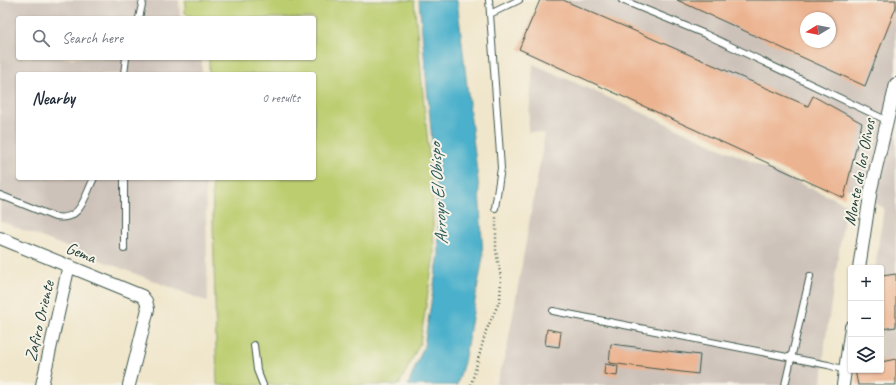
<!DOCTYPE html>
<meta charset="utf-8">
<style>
:root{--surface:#fff;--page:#f6f6f7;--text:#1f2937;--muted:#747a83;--line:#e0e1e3}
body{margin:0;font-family:Caveat,sans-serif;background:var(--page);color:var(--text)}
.controls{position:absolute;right:12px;bottom:12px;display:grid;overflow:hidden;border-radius:4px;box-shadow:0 1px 3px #0004}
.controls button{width:36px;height:36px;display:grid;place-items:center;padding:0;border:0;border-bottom:1px solid var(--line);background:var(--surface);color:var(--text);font:20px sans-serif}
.compass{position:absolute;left:800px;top:12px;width:36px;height:36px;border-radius:50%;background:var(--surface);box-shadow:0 1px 3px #0004;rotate:260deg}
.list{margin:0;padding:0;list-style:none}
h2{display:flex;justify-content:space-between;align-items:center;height:52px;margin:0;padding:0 16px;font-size:17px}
h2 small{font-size:13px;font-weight:400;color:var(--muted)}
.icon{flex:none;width:22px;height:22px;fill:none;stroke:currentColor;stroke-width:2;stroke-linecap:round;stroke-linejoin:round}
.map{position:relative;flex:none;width:896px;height:385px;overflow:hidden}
.search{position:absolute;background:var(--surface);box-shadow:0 1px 3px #0004;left:16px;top:16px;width:300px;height:44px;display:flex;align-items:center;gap:10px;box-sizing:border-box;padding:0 14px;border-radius:4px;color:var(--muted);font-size:15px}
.panel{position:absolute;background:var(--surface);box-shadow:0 1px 3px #0004;left:16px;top:72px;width:300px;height:108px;border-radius:4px}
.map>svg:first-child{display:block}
.industrial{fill:#cdc2b9;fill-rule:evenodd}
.green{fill:#bccd70;stroke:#6e8552}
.water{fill:#4bb0cb;stroke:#357680}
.building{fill:#ecb390;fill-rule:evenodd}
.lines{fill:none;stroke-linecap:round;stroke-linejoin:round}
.service-casing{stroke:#3e564b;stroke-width:8}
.minor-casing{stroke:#3e564b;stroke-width:14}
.path{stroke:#3e564b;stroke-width:2.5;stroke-dasharray:1 3;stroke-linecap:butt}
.service{stroke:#fff;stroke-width:6}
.minor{stroke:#fff;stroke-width:12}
.labels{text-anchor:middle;stroke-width:4;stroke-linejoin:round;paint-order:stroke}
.street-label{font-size:17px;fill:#1f3d34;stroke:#f7f3e8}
.water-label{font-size:18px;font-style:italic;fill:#2a5a5a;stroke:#f7f3e8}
</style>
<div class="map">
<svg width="896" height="385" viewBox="0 0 896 385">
<rect width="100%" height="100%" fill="#f7f3e8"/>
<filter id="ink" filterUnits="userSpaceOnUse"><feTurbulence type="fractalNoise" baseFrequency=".025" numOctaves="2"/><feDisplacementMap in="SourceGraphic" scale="8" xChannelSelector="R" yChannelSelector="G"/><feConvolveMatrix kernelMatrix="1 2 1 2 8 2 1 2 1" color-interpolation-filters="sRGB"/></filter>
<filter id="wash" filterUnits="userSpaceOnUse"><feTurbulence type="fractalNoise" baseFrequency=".012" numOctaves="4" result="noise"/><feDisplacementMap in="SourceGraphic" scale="16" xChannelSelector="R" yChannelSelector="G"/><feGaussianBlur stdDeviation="0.9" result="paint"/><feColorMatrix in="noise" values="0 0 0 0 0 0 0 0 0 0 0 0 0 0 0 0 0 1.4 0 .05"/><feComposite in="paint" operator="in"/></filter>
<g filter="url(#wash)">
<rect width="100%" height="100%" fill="#f0e6cb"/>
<path class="industrial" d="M0,0H179L180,18H18V58H202V74H18V178H205L208,302L0,221Z
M555,0H896V385H858L860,370H881V268H875L884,208L840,185ZM806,18H830V42H806Z
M533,64L846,204L825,344L822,385H496L507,348L545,134L528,131Z"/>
<path class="green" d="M185,0H288L293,2L302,0H414L432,187L434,255L420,343L399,385H217L212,178H314V74H209V58H314V18H195L185,13Z"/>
<path class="water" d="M419,0H457L479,189L483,257L464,362L457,385H408L424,346L439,254L437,194Z"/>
<g id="blocks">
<path class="building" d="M540,0H563L808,106L813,96L862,123L844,198L519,49Z
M677,0H896V7L865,86ZM806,18H830V42H806Z
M896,274V327L881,329L882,276Z
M547,329L561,332L559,347L545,345Z
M611,344L700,355L698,374L609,363Z
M896,359V385H858L855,370H881V362Z
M605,364L618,366L617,376L604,374Z"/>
</g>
</g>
<g filter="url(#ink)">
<use href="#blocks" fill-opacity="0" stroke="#3e564b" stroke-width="1"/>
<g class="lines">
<g class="service-casing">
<path id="service" d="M489,0L501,168L495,208
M622,0L705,34L886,120
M490,14L519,0
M139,18L143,0
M124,74L126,58
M124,178V249
M0,195L55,217C81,221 84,198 94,178
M553,311L828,365L845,370
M254,345L257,370L263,385
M785,385L810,276"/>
</g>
<g class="minor-casing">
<path id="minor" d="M0,238L142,296L146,301L148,309L129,385
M859,268L871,189L896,84
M42,385L69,265
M843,385L851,327"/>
</g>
<path class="path" d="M471,385L486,331L500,300L501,278L496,251V217"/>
<use href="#service" class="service"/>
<use href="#minor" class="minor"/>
</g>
</g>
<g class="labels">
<g class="street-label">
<text transform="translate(859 172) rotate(-79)" y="6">Monte de los Olivos</text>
<text transform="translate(81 252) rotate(22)" y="6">Gema</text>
<text transform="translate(39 321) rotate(-77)" y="6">Zafiro Oriente</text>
</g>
<g class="water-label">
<text transform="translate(438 194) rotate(-94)" y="6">Arroyo El Obispo</text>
</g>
</g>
</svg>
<div class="controls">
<button>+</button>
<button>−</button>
<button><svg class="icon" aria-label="layers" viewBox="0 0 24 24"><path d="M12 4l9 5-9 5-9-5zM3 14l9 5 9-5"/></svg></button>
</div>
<svg class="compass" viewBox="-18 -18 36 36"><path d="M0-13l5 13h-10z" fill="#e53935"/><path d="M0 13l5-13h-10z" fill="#747a83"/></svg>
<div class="search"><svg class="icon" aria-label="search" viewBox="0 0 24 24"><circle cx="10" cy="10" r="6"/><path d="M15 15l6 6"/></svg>Search here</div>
<section class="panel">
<h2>Nearby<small>0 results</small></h2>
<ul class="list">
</ul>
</section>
</div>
